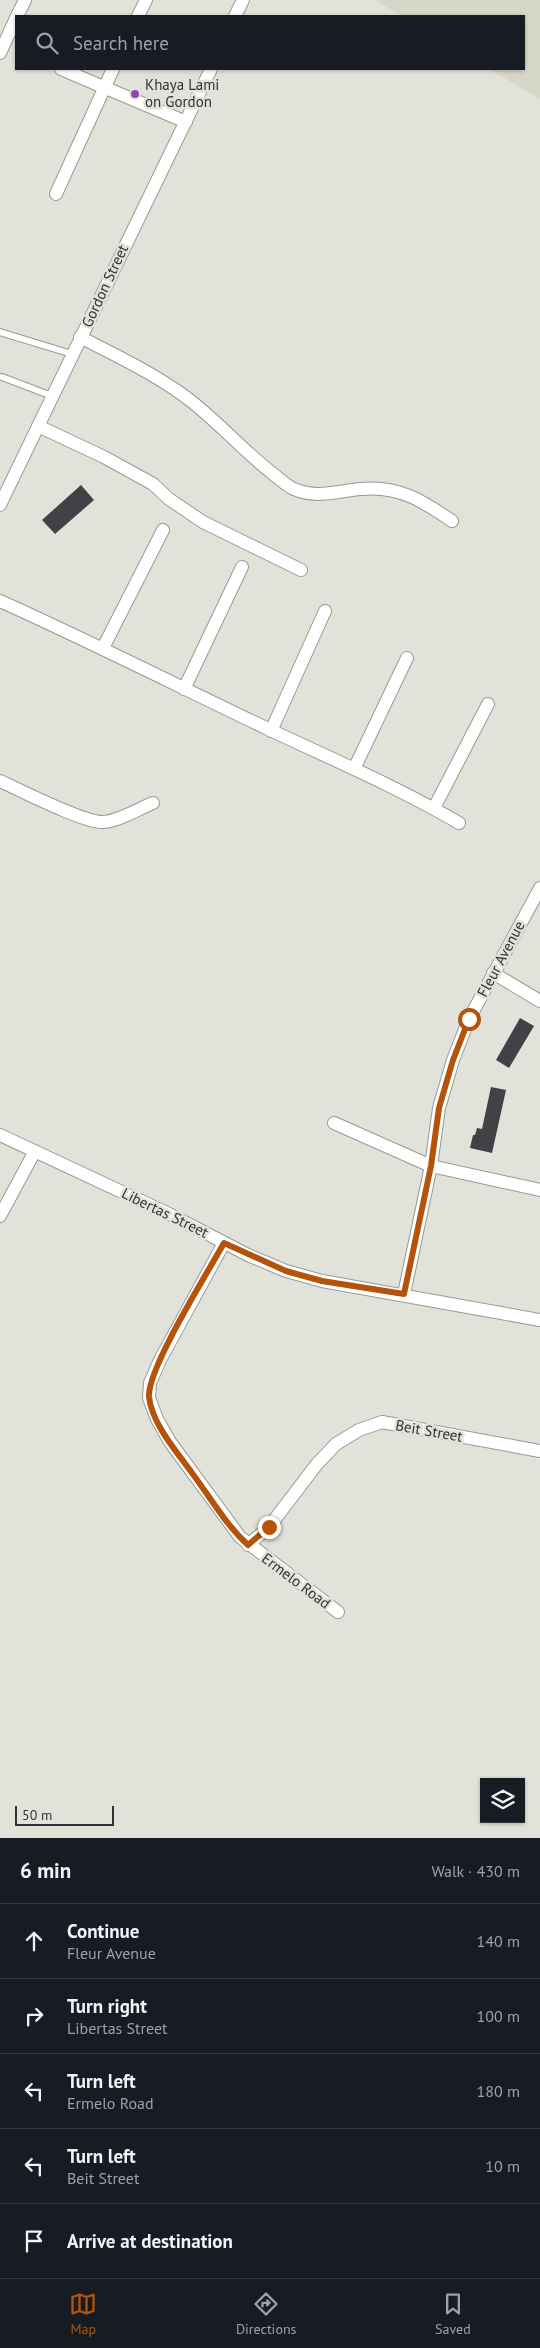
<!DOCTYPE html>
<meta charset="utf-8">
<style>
:root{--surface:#171b24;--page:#242831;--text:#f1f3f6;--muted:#9ea1a6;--line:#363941;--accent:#b45309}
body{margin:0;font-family:"PT Sans",sans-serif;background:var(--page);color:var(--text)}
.controls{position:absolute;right:15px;bottom:15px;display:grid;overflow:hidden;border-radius:0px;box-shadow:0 1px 4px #0004}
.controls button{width:45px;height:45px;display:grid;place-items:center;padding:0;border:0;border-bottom:1px solid var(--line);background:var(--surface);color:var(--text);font:25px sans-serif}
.scale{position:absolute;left:15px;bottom:12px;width:99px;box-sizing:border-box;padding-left:5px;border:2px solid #323330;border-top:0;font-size:14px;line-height:18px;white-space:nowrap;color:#323330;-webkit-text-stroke:4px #e1e2d9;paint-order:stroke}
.stop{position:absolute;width:15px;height:15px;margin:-11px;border:4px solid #b45309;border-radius:50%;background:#fff}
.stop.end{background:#b45309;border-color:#fff;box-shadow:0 1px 5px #0008}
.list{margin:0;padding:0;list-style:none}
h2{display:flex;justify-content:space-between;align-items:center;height:65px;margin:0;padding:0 20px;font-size:21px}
h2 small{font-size:16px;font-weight:400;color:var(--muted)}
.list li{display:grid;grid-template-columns:32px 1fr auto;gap:15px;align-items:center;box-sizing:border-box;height:75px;padding:0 20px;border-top:1px solid var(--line)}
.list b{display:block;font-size:19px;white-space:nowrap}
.list p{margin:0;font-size:16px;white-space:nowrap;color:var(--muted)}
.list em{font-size:16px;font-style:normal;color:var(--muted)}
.icon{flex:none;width:28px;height:28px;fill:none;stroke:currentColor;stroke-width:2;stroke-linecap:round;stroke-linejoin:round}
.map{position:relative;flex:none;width:540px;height:1838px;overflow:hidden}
.search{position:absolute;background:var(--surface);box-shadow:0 1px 4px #0004;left:15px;right:15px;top:15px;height:55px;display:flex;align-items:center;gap:12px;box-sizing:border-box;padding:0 18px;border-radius:0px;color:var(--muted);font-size:19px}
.sheet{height:440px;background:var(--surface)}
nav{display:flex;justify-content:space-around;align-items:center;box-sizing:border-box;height:70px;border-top:1px solid var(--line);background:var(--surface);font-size:14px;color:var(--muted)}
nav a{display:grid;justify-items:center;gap:2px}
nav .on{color:var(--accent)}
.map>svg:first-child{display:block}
.built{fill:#d6d7c8}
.building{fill:#434046}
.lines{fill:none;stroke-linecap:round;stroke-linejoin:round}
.service-casing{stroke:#999a93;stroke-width:8}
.minor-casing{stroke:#999a93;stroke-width:14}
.service{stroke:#fff;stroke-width:6}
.minor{stroke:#fff;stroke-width:12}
.route{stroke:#b45309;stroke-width:6}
.poi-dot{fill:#8c45b8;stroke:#e1e2d9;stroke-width:2}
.labels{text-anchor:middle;stroke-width:5;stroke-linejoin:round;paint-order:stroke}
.poi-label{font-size:15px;fill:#323330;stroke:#e1e2d9;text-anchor:start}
.street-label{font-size:15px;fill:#323330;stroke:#e1e2d9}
</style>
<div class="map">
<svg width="540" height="1838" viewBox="0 0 540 1838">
<rect width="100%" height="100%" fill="#e1e2d9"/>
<path class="built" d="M375,0H540V99L489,69H524V16H402Z"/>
<path class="building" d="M81,485L94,500L55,534L42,520Z
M520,1018L534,1026L509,1068L496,1060Z
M491,1087L506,1090L492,1153L470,1148L473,1135H475L477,1128L482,1129Z"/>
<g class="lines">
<g class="service-casing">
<path id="service" d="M0,332L72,354
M2,377L52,396"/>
</g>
<g class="minor-casing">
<path id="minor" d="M17,16L25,0
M138,16L146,0
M235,16L243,0
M0,53L16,18
M61,69L186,122
M56,194L113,69
M80,337C115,355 151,372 183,395C215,418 241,449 272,473C279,478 286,486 294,489C317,499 337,491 361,489C398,485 423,501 452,521
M38,426L104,457L153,484L169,499L203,522L301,570
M0,505L211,69
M0,601C89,641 176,685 264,727C329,758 396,786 459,823
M103,648L163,530
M184,689L242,567
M271,731L325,611
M354,769L407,658
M0,781C20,790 84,823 103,822C119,821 138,809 153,803
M434,808L488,704
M493,973L540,1001
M334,1123L431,1166L540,1190
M0,1135L169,1214L248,1255L286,1271L322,1281L540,1320
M0,1216L35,1151
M224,1243L160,1360L150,1383L149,1398L157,1419L170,1442L240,1537L338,1612
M404,1294L431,1166L439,1108L453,1060L469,1019L540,888
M248,1545L269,1527L317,1464L336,1444L359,1430L382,1422L540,1451"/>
</g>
<use href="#service" class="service"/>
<use href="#minor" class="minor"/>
</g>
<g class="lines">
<path class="route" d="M269,1527L248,1545C226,1525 210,1497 192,1473C177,1452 152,1424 149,1397C147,1369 208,1272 224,1243L286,1271L322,1281L404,1294L431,1166L439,1108L453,1060L469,1019"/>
</g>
<circle class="poi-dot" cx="135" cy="94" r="5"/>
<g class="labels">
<g class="poi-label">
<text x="145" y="90">Khaya Lami<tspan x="145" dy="17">on Gordon</tspan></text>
</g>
<g class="street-label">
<text transform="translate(105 286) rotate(-65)" y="5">Gordon Street</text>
<text transform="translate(501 959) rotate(-62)" y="5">Fleur Avenue</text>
<text transform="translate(165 1213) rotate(26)" y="5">Libertas Street</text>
<text transform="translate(429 1431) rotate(10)" y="5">Beit Street</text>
<text transform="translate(296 1581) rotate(37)" y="5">Ermelo Road</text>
</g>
</g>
</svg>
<div class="controls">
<button><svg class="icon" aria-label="layers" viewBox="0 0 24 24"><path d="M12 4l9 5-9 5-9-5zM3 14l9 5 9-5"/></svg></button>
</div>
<div class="scale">50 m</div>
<div class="stop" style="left:469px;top:1019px"></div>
<div class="stop end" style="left:269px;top:1527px"></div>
<div class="search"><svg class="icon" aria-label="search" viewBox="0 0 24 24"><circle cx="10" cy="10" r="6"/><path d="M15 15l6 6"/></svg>Search here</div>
</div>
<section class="sheet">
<h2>6 min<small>Walk · 430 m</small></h2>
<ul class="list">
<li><svg class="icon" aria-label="ahead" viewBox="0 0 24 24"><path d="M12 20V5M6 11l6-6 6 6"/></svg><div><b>Continue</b><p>Fleur Avenue</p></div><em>140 m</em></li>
<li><svg class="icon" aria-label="right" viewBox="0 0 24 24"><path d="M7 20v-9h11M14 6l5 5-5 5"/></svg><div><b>Turn right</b><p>Libertas Street</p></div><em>100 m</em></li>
<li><svg class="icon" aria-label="left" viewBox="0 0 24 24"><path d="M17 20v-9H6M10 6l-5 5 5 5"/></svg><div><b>Turn left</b><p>Ermelo Road</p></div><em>180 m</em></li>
<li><svg class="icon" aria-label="left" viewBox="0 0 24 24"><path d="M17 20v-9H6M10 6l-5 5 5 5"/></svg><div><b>Turn left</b><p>Beit Street</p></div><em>10 m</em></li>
<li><svg class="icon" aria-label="arrive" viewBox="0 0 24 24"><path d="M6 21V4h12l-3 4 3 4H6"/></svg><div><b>Arrive at destination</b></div></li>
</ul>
</section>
<nav>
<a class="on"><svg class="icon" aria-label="map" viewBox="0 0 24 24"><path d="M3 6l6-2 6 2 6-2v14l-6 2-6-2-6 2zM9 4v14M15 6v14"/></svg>Map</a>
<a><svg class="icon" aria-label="directions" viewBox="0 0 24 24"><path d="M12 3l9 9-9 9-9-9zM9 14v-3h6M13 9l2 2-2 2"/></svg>Directions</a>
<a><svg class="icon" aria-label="saved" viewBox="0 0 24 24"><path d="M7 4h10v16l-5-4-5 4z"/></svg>Saved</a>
</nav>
